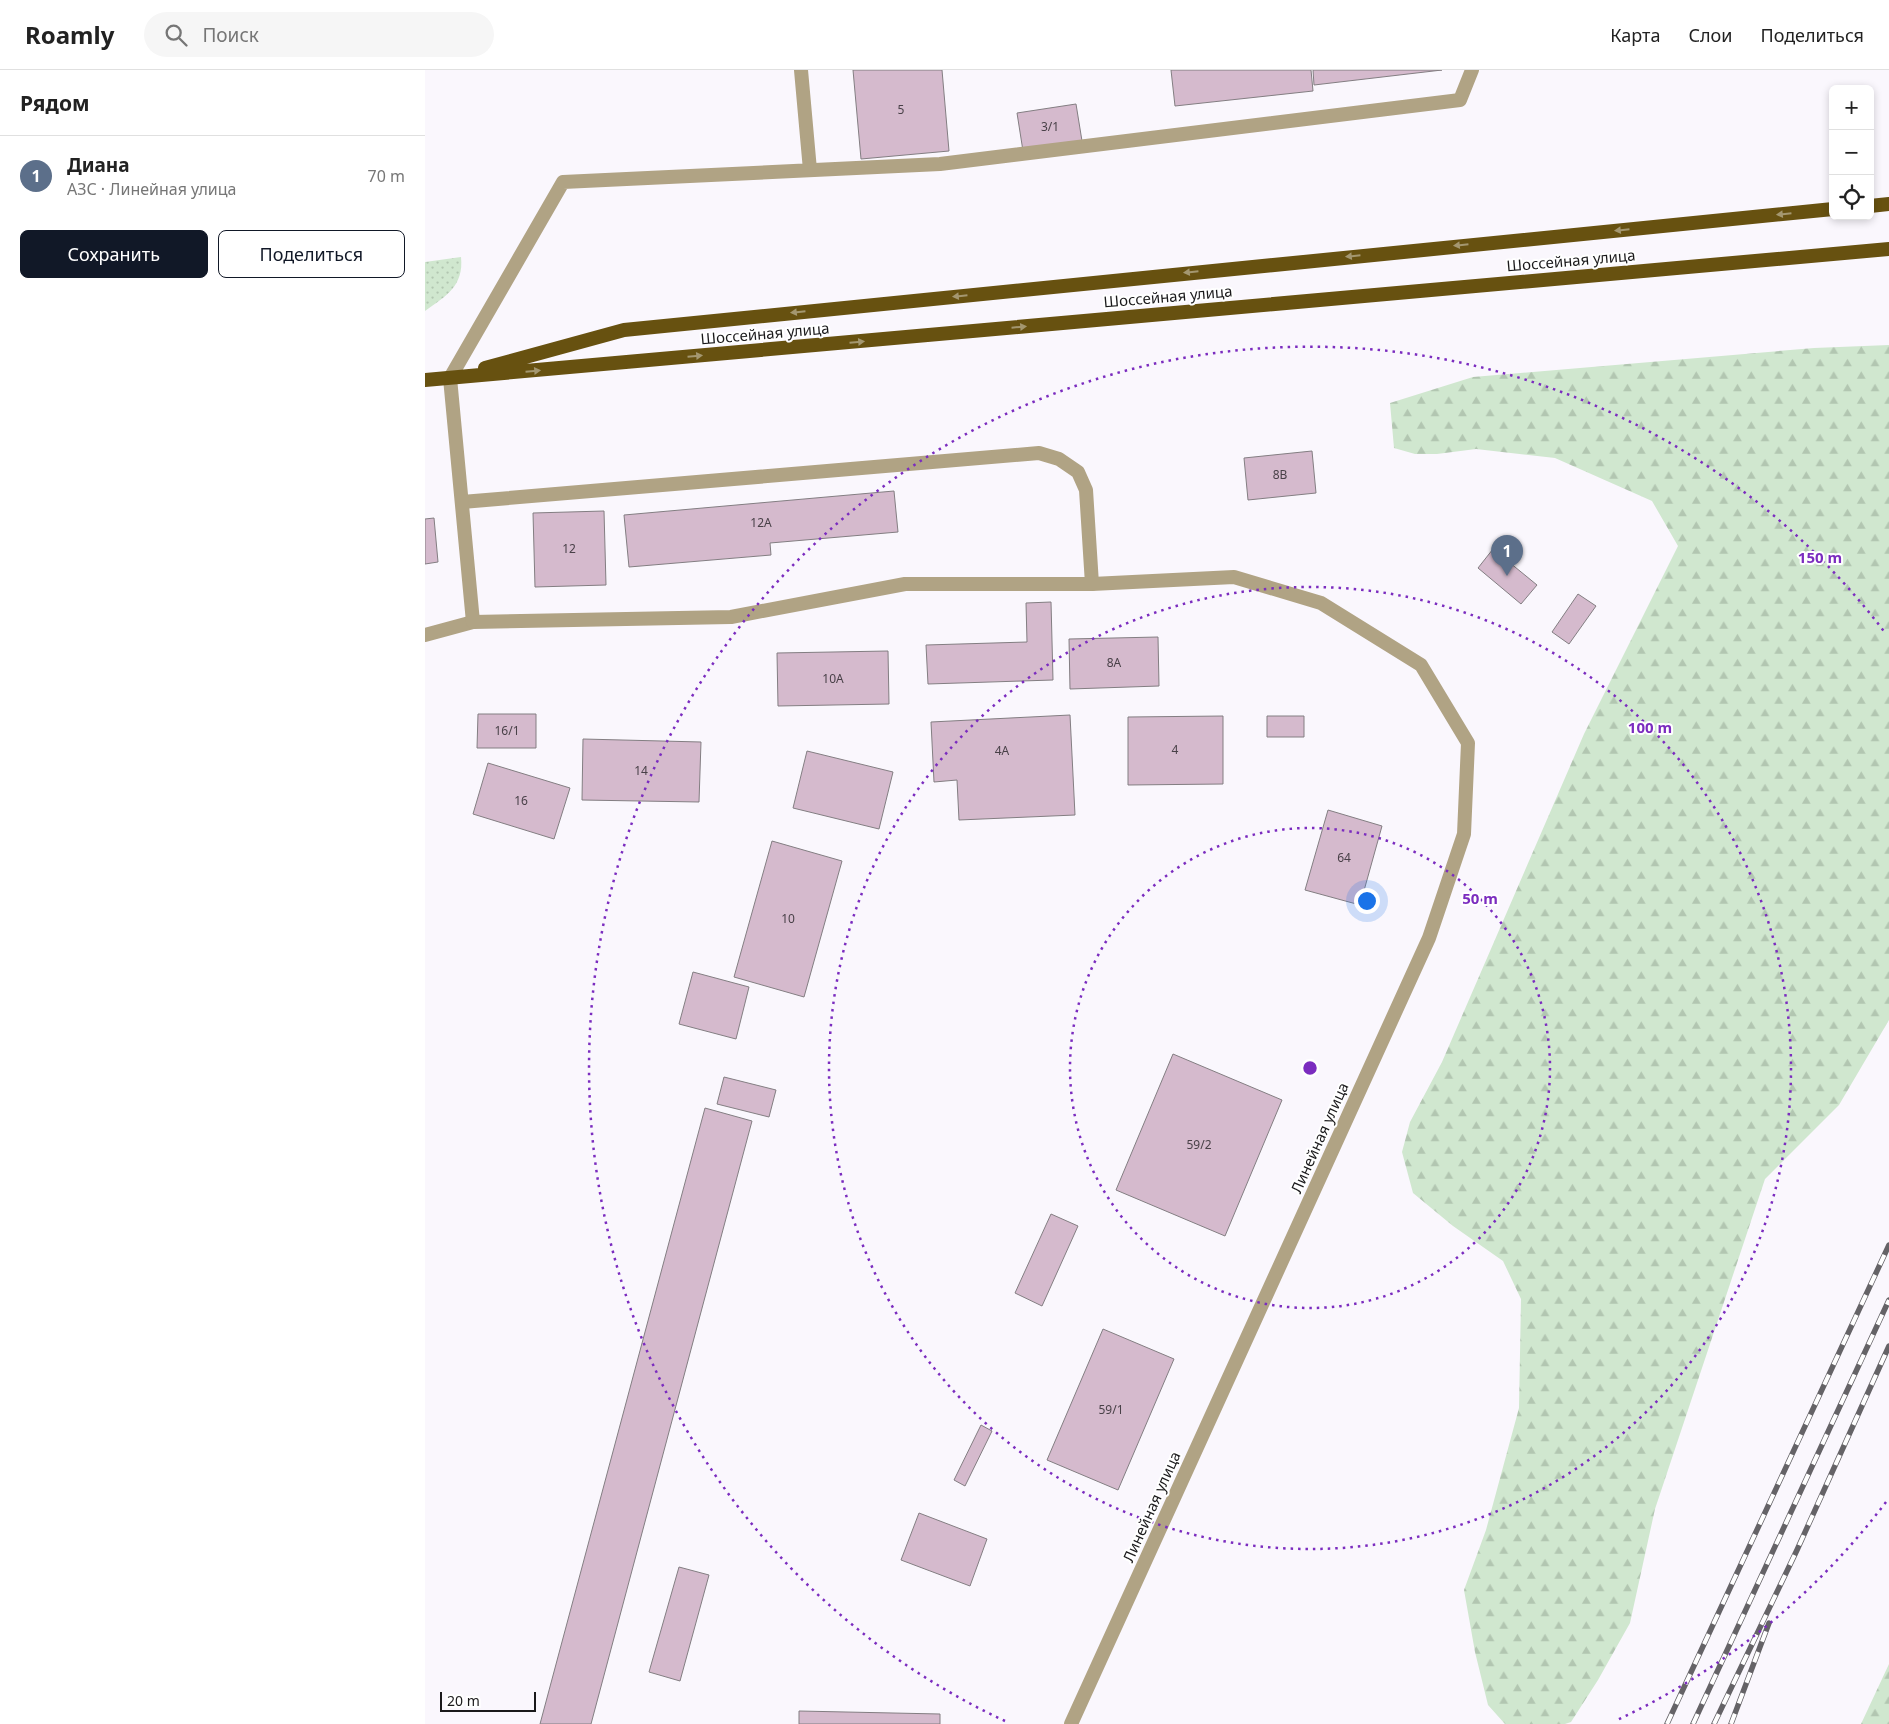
<!DOCTYPE html>
<html lang="ru">
<meta charset="utf-8">
<style>
:root{--surface:#fff;--page:#f6f6f6;--text:#222;--muted:#767676;--line:#e0e0e0;--accent:#111827}
body{margin:0;font-family:"Noto Sans",sans-serif;background:var(--page);color:var(--text)}
.controls{position:absolute;right:15px;top:15px;display:grid;overflow:hidden;border-radius:8px;box-shadow:0 2px 8px #0003}
.controls button{width:45px;height:45px;display:grid;place-items:center;padding:0;border:0;border-bottom:1px solid var(--line);background:var(--surface);color:var(--text);font:25px sans-serif}
.scale{position:absolute;left:15px;bottom:12px;width:96px;box-sizing:border-box;padding-left:5px;border:2px solid #1a191b;border-top:0;font-size:14px;line-height:18px;white-space:nowrap;color:#1a191b;-webkit-text-stroke:4px #fff;paint-order:stroke}
.you{position:absolute;left:941px;top:830px;width:18px;height:18px;margin:-12px;border:4px solid #fff;border-radius:50%;background:#1a73e8;box-shadow:0 0 0 8px #1a73e833}
.badge{display:grid;place-items:center;width:32px;height:32px;border-radius:50%;background:var(--accent);color:#fff;font-size:16px;font-weight:700}
.pin{position:absolute;translate:-50% -41px;filter:drop-shadow(0 1px 2px #0008)}
.pin::after{content:'';position:absolute;top:26px;width:18px;height:15px;background:inherit;clip-path:polygon(0 0,100% 0,50% 100%)}
.list{margin:0;padding:0;list-style:none}
h2{display:flex;justify-content:space-between;align-items:center;height:65px;margin:0;padding:0 20px;font-size:21px}
h2 small{font-size:16px;font-weight:400;color:var(--muted)}
.list li{display:grid;grid-template-columns:32px 1fr auto;gap:15px;align-items:center;box-sizing:border-box;height:80px;padding:0 20px;border-top:1px solid var(--line)}
.list b{display:block;font-size:19px;white-space:nowrap}
.list p{margin:0;font-size:16px;white-space:nowrap;color:var(--muted)}
.list em{font-size:16px;font-style:normal;color:var(--muted)}
.actions{display:flex;gap:10px;padding:15px 20px}
.actions a{flex:1;padding:11px 0;border:1px solid var(--accent);border-radius:8px;text-align:center;font-size:18px;color:var(--accent)}
.actions .main{background:var(--accent);color:#fff}
.icon{flex:none;width:28px;height:28px;fill:none;stroke:currentColor;stroke-width:2;stroke-linecap:round;stroke-linejoin:round}
.map{position:relative;flex:none;width:1464px;height:1654px;overflow:hidden}
header{display:flex;align-items:center;gap:30px;box-sizing:border-box;height:70px;padding:0 25px;background:var(--surface);border-bottom:1px solid var(--line)}
header strong{font-size:24px}
nav{display:flex;gap:28px;margin-inline-start:auto;font-size:18px}
.search{width:350px;height:45px;background:var(--page);display:flex;align-items:center;gap:12px;box-sizing:border-box;padding:0 18px;border-radius:28px;color:var(--muted);font-size:19px}
main{display:flex}
aside{flex:1;background:var(--surface)}
.map>svg:first-child{display:block}
.grass{fill:url(#grass-dots)}
.forest{fill:url(#forest-firs)}
.building{fill:#d5bacd;stroke:#837e82}
.lines{fill:none;stroke-linecap:round;stroke-linejoin:round}
.service{stroke:#b0a384;stroke-width:14}
.tertiary{stroke:#b0a384;stroke-width:14}
.trunk{stroke:#675110;stroke-width:14}
.rail-casing{stroke:#656367;stroke-width:5.5}
.rail{stroke:#fff;stroke-width:4;stroke-dasharray:11;stroke-linecap:butt}
.oneway{fill:#a49770}
.ring{fill:none;stroke:#7b2cbf;stroke-width:2.5;stroke-dasharray:2.5 5}
.labels{text-anchor:middle;stroke-width:4;stroke-linejoin:round;paint-order:stroke}
.number-label{font-size:12px;fill:#494148}
.street-label{font-size:15px;fill:#1a191b;stroke:#fff}
.centre{fill:#7b2cbf;stroke:#fff;stroke-width:2.5}
.ring-label{font-size:15px;text-anchor:middle;font-weight:bold;fill:#7b2cbf;stroke:#fff;stroke-width:4;stroke-linejoin:round;paint-order:stroke}
</style>
<header>
<strong>Roamly</strong>
<div class="search"><svg class="icon" aria-label="search" viewBox="0 0 24 24"><circle cx="10" cy="10" r="6"/><path d="M15 15l6 6"/></svg>Поиск</div>
<nav><a>Карта</a><a>Слои</a><a>Поделиться</a></nav>
</header>
<main>
<aside>
<h2>Рядом<small></small></h2>
<ul class="list">
<li><span class="badge" style="background:#5c6f8a">1</span><div><b>Диана</b><p>АЗС · Линейная улица</p></div><em>70 m</em></li>
</ul>
<div class="actions"><a class="main">Сохранить</a><a>Поделиться</a></div>
</aside>
<div class="map">
<svg width="1464" height="1654" viewBox="0 0 1464 1654">
<defs>
<pattern id="grass-dots" width="8" height="8" patternUnits="userSpaceOnUse" patternTransform="scale(1.25)"><rect width="8" height="8" fill="#d0e7cf"/><path d="M2 2h.1M6 6h.1" fill="none" stroke="#b2c6b1" stroke-width="1.8" stroke-linecap="round"/></pattern>
<pattern id="forest-firs" width="22" height="20" patternUnits="userSpaceOnUse" patternTransform="scale(1.25)"><rect width="22" height="20" fill="#d0e7cf"/><path d="M5 1l3.5 6h-7zM16 11l3.5 6h-7z" fill="#b2c6b1"/></pattern>
</defs>
<rect width="100%" height="100%" fill="#faf7fd"/>
<path class="grass" d="M36,187C39,216 21,226 0,241V192Z"/>
<path class="forest" d="M1464,275V950L1414,1035L1340,1109L1230,1439L1205,1553L1173,1610L1146,1652L1140,1654H1080L1063,1635L1050,1582L1039,1520L1061,1460L1094,1338L1096,1229L1078,1191L1028,1156L988,1123L977,1082L985,1052L1017,992L1159,664L1253,476L1227,431L1130,388L1051,379L1012,384H990L969,378L965,333L1048,307L1389,278Z
M1464,1594V1654H1436Z"/>
<path class="building" d="M428,0H517L524,81L436,89Z
M746,0H886L888,21L750,36Z
M888,0H1017L889,15Z
M651,34L657,71L598,81L592,43Z
M887,381L891,423L823,430L819,388Z
M469,421L473,462L345,473L346,485L204,497L199,445Z
M179,441L181,515L110,517L108,443Z
M9,448L13,492L0,494V449Z
M1068,479L1112,515L1096,534L1053,498Z
M1153,524L1171,536L1144,574L1127,562Z
M626,532L628,610L503,614L501,575L602,572L601,533Z
M733,567L734,616L645,619L644,569Z
M463,581L464,634L353,636L352,583Z
M53,644H111V678H52Z
M645,645L650,745L534,750L532,710L509,712L506,652Z
M798,646V714L703,715V647Z
M842,646H879V667H842Z
M158,669L276,672L274,732L157,730Z
M382,681L468,702L454,759L368,738Z
M63,693L145,718L129,769L48,744Z
M903,740L957,756L935,835L880,820Z
M347,771L417,791L379,927L309,907Z
M268,902L324,917L311,969L254,954Z
M748,984L857,1030L800,1166L691,1120Z
M299,1007L351,1020L344,1047L292,1034Z
M280,1038L327,1051L166,1654H115Z
M626,1144L653,1156L617,1236L590,1223Z
M678,1259L749,1289L693,1420L622,1390Z
M556,1355L567,1361L540,1416L529,1410Z
M494,1443L562,1469L545,1516L476,1490Z
M254,1497L284,1505L255,1611L224,1602Z
M374,1641L515,1644V1654H374Z"/>
<g class="lines">
<path class="service" d="M376,0L385,100
M25,308L138,112L515,94L1035,30L1047,0
M37,432L614,383L634,389L653,402L661,420L667,514
M0,565L48,552"/>
<path class="tertiary" d="M25,308L48,552L306,547L480,514H667L809,507L896,533L996,595L1043,673L1039,764L1004,868L646,1654"/>
<path class="trunk" d="M1445,136L1464,134
M60,298L199,260L1408,139
M0,310L1464,179"/>
<g class="rail-casing">
<path id="rail" d="M1242,1654L1464,1175
M1268,1654L1464,1230
M1289,1654L1372,1480L1464,1276
M1306,1654L1344,1553"/>
</g>
<use href="#rail" class="rail"/>
</g>
<defs><path id="oneway-solid" d="M-6-.8H1V-3.2L6.5 0L1 3.2V.8H-6Z" transform="scale(1.25)"/></defs>
<g class="oneway">
<use href="#oneway-solid" transform="translate(1359 144) rotate(174)"/>
<use href="#oneway-solid" transform="translate(1197 160) rotate(174)"/>
<use href="#oneway-solid" transform="translate(1036 175) rotate(174)"/>
<use href="#oneway-solid" transform="translate(928 186) rotate(174)"/>
<use href="#oneway-solid" transform="translate(766 202) rotate(174)"/>
<use href="#oneway-solid" transform="translate(535 226) rotate(174)"/>
<use href="#oneway-solid" transform="translate(373 242) rotate(174)"/>
<use href="#oneway-solid" transform="translate(594 257) rotate(-5)"/>
<use href="#oneway-solid" transform="translate(432 272) rotate(-5)"/>
<use href="#oneway-solid" transform="translate(270 286) rotate(-5)"/>
<use href="#oneway-solid" transform="translate(108 301) rotate(-5)"/>
</g>
<g class="ring">
<circle cx="885" cy="998" r="240"/>
<circle cx="885" cy="998" r="481"/>
<path d="M1461 1432A721 721 0 0 1 1190 1651M580 1651A721 721 0 1 1 1461 564"/>
</g>
<g class="labels">
<g class="number-label">
<text x="476" y="44">5</text>
<text x="625" y="61">3/1</text>
<text x="855" y="409">8В</text>
<text x="336" y="457">12А</text>
<text x="144" y="483">12</text>
<text x="689" y="597">8А</text>
<text x="408" y="613">10А</text>
<text x="82" y="665">16/1</text>
<text x="750" y="684">4</text>
<text x="577" y="685">4А</text>
<text x="216" y="705">14</text>
<text x="96" y="735">16</text>
<text x="919" y="792">64</text>
<text x="363" y="853">10</text>
<text x="774" y="1079">59/2</text>
<text x="686" y="1344">59/1</text>
</g>
<g class="street-label">
<text transform="translate(1146 191) rotate(-5)" y="5">Шоссейная улица</text>
<text transform="translate(743 227) rotate(-5)" y="5">Шоссейная улица</text>
<text transform="translate(340 264) rotate(-5)" y="5">Шоссейная улица</text>
<text transform="translate(895 1068) rotate(-66)" y="5">Линейная улица</text>
<text transform="translate(727 1437) rotate(-66)" y="5">Линейная улица</text>
</g>
</g>
<circle cx="885" cy="998" r="8" class="centre"/>
<g class="ring-label">
<text x="1395" y="493">150 m</text>
<text x="1225" y="663">100 m</text>
<text x="1055" y="834">50 m</text>
</g>
</svg>
<div class="controls">
<button>+</button>
<button>−</button>
<button><svg class="icon" aria-label="locate" viewBox="0 0 24 24"><circle cx="12" cy="12" r="6"/><path d="M12 2v4M12 18v4M2 12h4M18 12h4"/></svg></button>
</div>
<div class="scale">20 m</div>
<div class="you"></div>
<div class="pin badge" style="left:1082px;top:506px;background:#5c6f8a">1</div>
</div>
</main>
